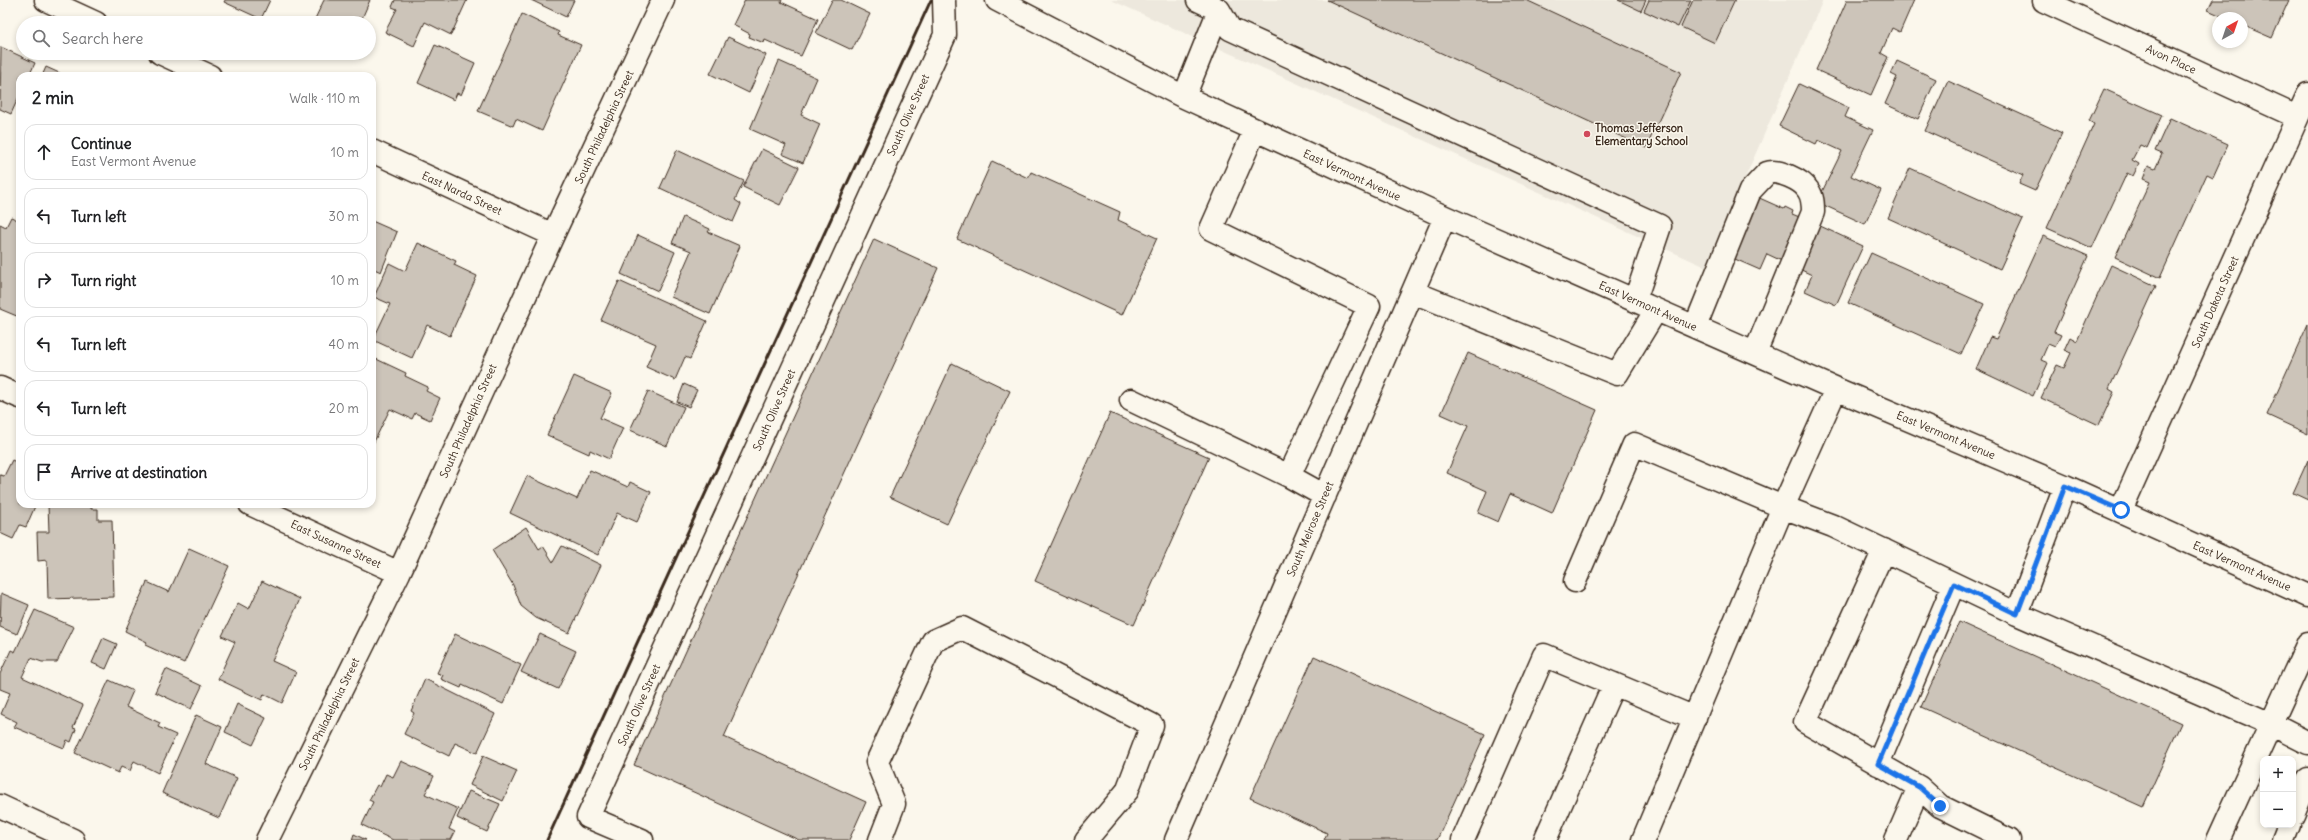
<!DOCTYPE html>
<meta charset="utf-8">
<style>
:root{--surface:#fff;--page:#f6f6f6;--text:#202124;--muted:#757577;--line:#e0e0e0}
body{margin:0;font-family:Delius,sans-serif;background:var(--page);color:var(--text)}
.controls{position:absolute;right:12px;bottom:12px;display:grid;overflow:hidden;border-radius:8px;box-shadow:0 2px 6px #0003}
.controls button{width:36px;height:36px;display:grid;place-items:center;padding:0;border:0;border-bottom:1px solid var(--line);background:var(--surface);color:var(--text);font:20px sans-serif}
.compass{position:absolute;left:2212px;top:12px;width:36px;height:36px;border-radius:50%;background:var(--surface);box-shadow:0 2px 6px #0003;rotate:40deg}
.stop{position:absolute;width:12px;height:12px;margin:-9px;border:3px solid #1a73e8;border-radius:50%;background:#fff}
.stop.end{background:#1a73e8;border-color:#fff;box-shadow:0 1px 4px #0008}
.list{margin:0;padding:0;list-style:none}
h2{display:flex;justify-content:space-between;align-items:center;height:52px;margin:0;padding:0 16px;font-size:17px}
h2 small{font-size:13px;font-weight:400;color:var(--muted)}
.list li{display:grid;grid-template-columns:26px 1fr auto;gap:12px;align-items:center;box-sizing:border-box;height:56px;margin:0 8px 8px;padding:0 8px;border:1px solid var(--line);border-radius:12px}
.list b{display:block;font-size:15px;white-space:nowrap}
.list p{margin:0;font-size:13px;white-space:nowrap;color:var(--muted)}
.list em{font-size:13px;font-style:normal;color:var(--muted)}
.icon{flex:none;width:22px;height:22px;fill:none;stroke:currentColor;stroke-width:2;stroke-linecap:round;stroke-linejoin:round}
.map{position:relative;flex:none;width:2308px;height:840px;overflow:hidden}
.search{position:absolute;background:var(--surface);box-shadow:0 2px 6px #0003;left:16px;top:16px;width:360px;height:44px;display:flex;align-items:center;gap:10px;box-sizing:border-box;padding:0 14px;border-radius:22px;color:var(--muted);font-size:15px}
.panel{position:absolute;background:var(--surface);box-shadow:0 2px 6px #0003;left:16px;top:72px;width:360px;height:436px;border-radius:12px}
.map>svg:first-child{display:block}
.built{fill:#ede8dd}
.building{fill:#ccc4b9;stroke:#3b2a1e}
.lines{fill:none;stroke-linecap:round;stroke-linejoin:round}
.minor-casing{stroke:#3b2a1e;stroke-width:25}
.minor{stroke:#fbf7ec;stroke-width:22}
.rail{stroke:#3b2a1e;stroke-width:3}
.route{stroke:#1a73e8;stroke-width:5}
.poi-dot{fill:#d1495b;stroke:#fbf7ec;stroke-width:1.5}
.labels{text-anchor:middle;stroke-width:3;stroke-linejoin:round;paint-order:stroke}
.street-label{font-size:11px;fill:#3b2a1e;stroke:#fbf7ec}
.poi-label{font-size:11px;font-weight:bold;fill:#3b2a1e;stroke:#fbf7ec;text-anchor:start}
</style>
<div class="map">
<svg width="2308" height="840" viewBox="0 0 2308 840">
<rect width="100%" height="100%" fill="#fbf7ec"/>
<filter id="ink" filterUnits="userSpaceOnUse"><feTurbulence type="fractalNoise" baseFrequency=".025" numOctaves="2"/><feDisplacementMap in="SourceGraphic" scale="8" xChannelSelector="R" yChannelSelector="G"/><feConvolveMatrix kernelMatrix="1 2 1 2 8 2 1 2 1" color-interpolation-filters="sRGB"/></filter>
<g filter="url(#ink)">
<path class="built" d="M1111,0H1823L1706,267Z"/>
<path class="building" d="M225,0H270L261,19L224,2Z
M324,0H370L360,23H313Z
M395,0H467L451,35L425,22L414,46L385,32L397,9L392,7Z
M531,0H574L566,17Z
M745,0H782L781,2L818,19L801,56L765,40L764,43L749,37L750,34L733,25Z
M832,0H841L870,14L852,50L816,33Z
M1327,0H1526L1681,72L1646,148Z
M1618,0H1646L1641,11Z
M1649,0H1691L1678,27L1644,11Z
M1693,0H1735L1715,43L1681,27Z
M1847,0H1914L1900,32L1892,28L1881,53L1888,57L1871,95L1816,70Z
M2213,0H2289L2272,38L2242,25V18H2226L2208,10Z
M522,14L559,32L558,35L581,45L542,131L516,119L513,126L478,111Z
M728,37L766,55L749,93L710,74Z
M435,45L475,63L461,95L457,93L454,100L418,83Z
M1,47L35,63L29,76H20V94L11,114L0,109Z
M779,61L817,78L801,115L820,124L803,163L782,154L786,145L750,129Z
M1897,61L1936,79L1918,119L1885,104L1897,77L1891,74Z
M46,67L66,76H42Z
M1948,81L2062,133L2035,191L2019,184L2023,175L1925,131Z
M1799,84L1849,108L1845,117L1873,130L1851,176L1881,190L1865,224L1817,202L1842,151L1818,140L1816,144L1779,126Z
M2104,89L2162,115L2147,148L2140,145L2132,160L2139,164L2133,176L2127,173L2092,248L2047,228L2094,124L2089,121Z
M2170,118L2228,144L2213,177L2207,174L2160,278L2115,257L2150,182L2143,179L2148,166L2155,169L2162,154L2155,151Z
M762,149L799,167L780,205L743,187Z
M677,150L744,181L735,200L741,204L733,222L660,188Z
M992,161L1028,178L1031,172L1120,212L1118,220L1157,238L1122,315L957,239Z
M1910,168L2023,219L2000,269L1888,218Z
M1755,196L1784,209L1785,207L1793,211L1792,214L1802,218L1782,261L1767,254L1760,270L1728,256Z
M11,217L20,221L19,317L0,309V224L6,227Z
M683,217L710,229L708,232L740,246L710,314L671,297L691,251L672,243Z
M372,221L397,232L381,272L372,268Z
M1816,224L1863,246L1836,305L1805,291L1812,275L1797,268Z
M638,235L675,252L658,291L621,274Z
M2043,236L2088,256L2054,332L2061,335L2055,347L2048,344L2041,360L2048,363L2033,396L1976,369L1990,337L1996,339Z
M874,239L938,268L724,737L866,802L849,840H799L634,765Z
M418,243L456,261L454,265L477,276L450,336L427,325L412,358L373,340L390,304L374,297L389,263L405,271Z
M1871,253L1984,304L1961,354L1848,303Z
M2111,265L2156,286L2109,389L2114,392L2099,425L2041,398L2057,365L2064,368L2071,353L2064,350L2070,337L2077,341Z
M619,281L707,321L690,359L685,357L675,380L646,367L656,344L601,320Z
M2308,324V434L2267,415Z
M1468,353L1597,410L1552,513L1510,494L1498,522L1478,513L1487,491L1447,473L1468,426L1441,414Z
M372,357L406,373L405,376L428,387L426,391L440,398L430,420L415,413L412,419L390,409L372,446Z
M952,363L1010,391L947,524L890,497Z
M574,376L612,393L600,418L623,428L609,459L590,450L589,454L547,435Z
M684,384L697,390L689,407L677,402Z
M648,391L684,407L667,446L630,430Z
M1110,413L1209,457L1134,625L1035,581Z
M12,460L20,464V504H36L26,527L20,525L13,539L0,533V475L4,476Z
M2308,460V500L2293,493Z
M590,470L628,487L630,482L651,492L637,522L617,513L598,555L510,513L527,476L577,499Z
M48,504H91V509H98V520H112L114,597L48,599L47,560L38,561L37,532H49Z
M526,527L539,549L543,546L553,562L562,546L601,565L569,633L536,618L521,606L513,585L492,550Z
M189,548L229,566L184,663L145,645L147,642L125,631L147,582L169,592Z
M262,581L300,599L272,661L296,672L282,703L264,694L262,700L218,679L235,642L222,636L238,603L249,609Z
M1,593L29,605L17,634L0,627Z
M35,610L74,627L57,662H42L31,658L22,677L83,705L73,728L76,729L71,742L67,740L64,748L14,727L17,722L1,714L10,693L0,689V674L11,650L15,652Z
M1959,622L2181,723L2143,807L1921,707Z
M455,634L521,665L503,704L462,685L461,688L441,679L443,675L437,673Z
M540,634L576,651L558,689L521,672Z
M103,638L117,644L106,669L92,663Z
M1314,656L1485,734L1437,840H1324L1327,833L1250,798Z
M166,669L202,686L191,709L155,692Z
M425,679L495,714L477,753L455,743L449,756L404,734L414,713L411,711Z
M109,680L133,691L126,707L160,723L158,727L176,735L158,773L134,761L130,771L121,767L118,773L75,753Z
M237,704L266,718L253,745L225,732Z
M196,715L222,727L206,764L237,778L219,818L162,793Z
M483,756L517,771L503,801L470,785Z
M401,761L434,776L425,794L458,809L449,829L455,832L451,840H393L362,825L373,802L369,800L377,785L380,787L386,774L393,777Z
M469,791L500,804L487,832L457,818Z
M354,834L366,840H352Z"/>
<g class="lines">
<g class="minor-casing">
<path id="minor" d="M46,0L96,23
M997,0L1184,97L1445,217L1836,389L2065,486L2308,596
M1198,0L1219,10L1230,29L1660,226L1635,300
M2044,1L2297,117
M160,53L210,76
M1184,97L1219,10
M1255,130L1211,229L1369,306L1289,476L1325,496
M372,151L553,235
M1413,292L1617,374L1656,310
M1695,327L1750,191L1767,173C1778,169 1802,180 1808,190C1813,197 1813,204 1813,212L1755,353
M0,388L20,397
M1131,400L1289,476
M250,504L399,573
M2121,510L2308,94
M1884,550L1805,722L1919,787L1940,806L2009,840
M1575,581L1634,444L1783,507L1833,526L2017,614L2065,486
M2017,614L2271,724L2308,743
M1878,764L1954,584
M0,806L73,840
M2293,815L2308,779
M267,840L399,573L553,235L663,0
M642,840L588,817L945,35L944,0
M880,840L894,804L877,762L933,641L962,628L1152,725L1127,791L1086,840
M1176,840L1445,217
M1463,840L1544,655L1695,718
M1545,840L1614,684
M1643,840L1783,507L1836,389
M1896,840L1919,787
M2218,840L2308,643
M2283,840L2289,825"/>
</g>
<use href="#minor" class="minor"/>
<path class="rail" d="M547,840L931,0"/>
</g>
</g>
<g class="lines" filter="url(#ink)">
<path class="route" d="M1940,806L1919,787L1878,764L1954,584L2017,614L2065,486L2121,510"/>
</g>
<circle class="poi-dot" cx="1587" cy="134" r="4"/>
<g class="labels">
<g class="street-label">
<text transform="translate(2171 59) rotate(25)" y="4">Avon Place</text>
<text transform="translate(908 115) rotate(-66)" y="4">South Olive Street</text>
<text transform="translate(604 127) rotate(-65)" y="4">South Philadelphia Street</text>
<text transform="translate(1352 175) rotate(25)" y="4">East Vermont Avenue</text>
<text transform="translate(462 193) rotate(25)" y="4">East Narda Street</text>
<text transform="translate(2215 302) rotate(-66)" y="4">South Dakota Street</text>
<text transform="translate(1648 306) rotate(24)" y="4">East Vermont Avenue</text>
<text transform="translate(774 410) rotate(-66)" y="4">South Olive Street</text>
<text transform="translate(468 421) rotate(-66)" y="4">South Philadelphia Street</text>
<text transform="translate(1946 435) rotate(23)" y="4">East Vermont Avenue</text>
<text transform="translate(1310 529) rotate(-67)" y="4">South Melrose Street</text>
<text transform="translate(336 544) rotate(25)" y="4">East Susanne Street</text>
<text transform="translate(2242 566) rotate(24)" y="4">East Vermont Avenue</text>
<text transform="translate(639 705) rotate(-66)" y="4">South Olive Street</text>
<text transform="translate(329 714) rotate(-64)" y="4">South Philadelphia Street</text>
</g>
<g class="poi-label">
<text x="1595" y="132">Thomas Jefferson<tspan x="1595" dy="13">Elementary School</tspan></text>
</g>
</g>
</svg>
<div class="controls">
<button>+</button>
<button>−</button>
</div>
<svg class="compass" viewBox="-18 -18 36 36"><path d="M0-13l5 13h-10z" fill="#e53935"/><path d="M0 13l5-13h-10z" fill="#757577"/></svg>
<div class="stop" style="left:2121px;top:510px"></div>
<div class="stop end" style="left:1940px;top:806px"></div>
<div class="search"><svg class="icon" aria-label="search" viewBox="0 0 24 24"><circle cx="10" cy="10" r="6"/><path d="M15 15l6 6"/></svg>Search here</div>
<section class="panel">
<h2>2 min<small>Walk · 110 m</small></h2>
<ul class="list">
<li><svg class="icon" aria-label="ahead" viewBox="0 0 24 24"><path d="M12 20V5M6 11l6-6 6 6"/></svg><div><b>Continue</b><p>East Vermont Avenue</p></div><em>10 m</em></li>
<li><svg class="icon" aria-label="left" viewBox="0 0 24 24"><path d="M17 20v-9H6M10 6l-5 5 5 5"/></svg><div><b>Turn left</b></div><em>30 m</em></li>
<li><svg class="icon" aria-label="right" viewBox="0 0 24 24"><path d="M7 20v-9h11M14 6l5 5-5 5"/></svg><div><b>Turn right</b></div><em>10 m</em></li>
<li><svg class="icon" aria-label="left" viewBox="0 0 24 24"><path d="M17 20v-9H6M10 6l-5 5 5 5"/></svg><div><b>Turn left</b></div><em>40 m</em></li>
<li><svg class="icon" aria-label="left" viewBox="0 0 24 24"><path d="M17 20v-9H6M10 6l-5 5 5 5"/></svg><div><b>Turn left</b></div><em>20 m</em></li>
<li><svg class="icon" aria-label="arrive" viewBox="0 0 24 24"><path d="M6 21V4h12l-3 4 3 4H6"/></svg><div><b>Arrive at destination</b></div></li>
</ul>
</section>
</div>
